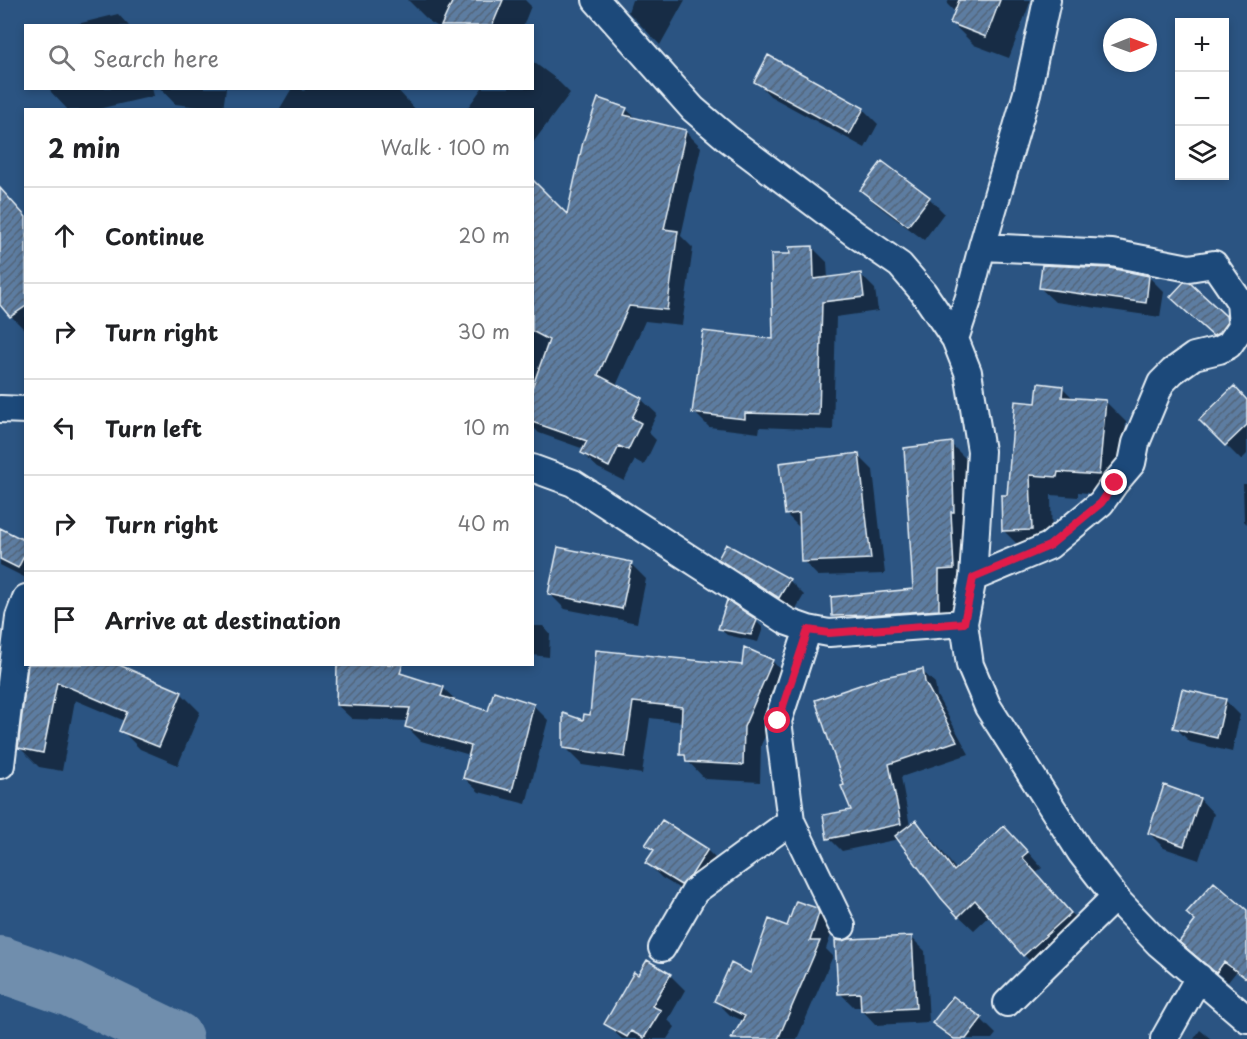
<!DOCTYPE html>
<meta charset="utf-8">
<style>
:root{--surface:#fff;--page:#f2f2f2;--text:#202124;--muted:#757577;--line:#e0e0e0}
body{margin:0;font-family:"Playpen Sans",sans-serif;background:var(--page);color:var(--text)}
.controls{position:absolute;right:18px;top:18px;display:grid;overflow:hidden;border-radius:0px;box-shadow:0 3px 9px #0003}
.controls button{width:54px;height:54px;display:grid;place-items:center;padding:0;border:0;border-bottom:2px solid var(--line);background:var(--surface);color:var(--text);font:30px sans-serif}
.compass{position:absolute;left:1103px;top:18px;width:54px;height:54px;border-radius:50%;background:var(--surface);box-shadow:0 3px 9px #0003;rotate:89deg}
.stop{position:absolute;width:18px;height:18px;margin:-14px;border:4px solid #e11d48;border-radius:50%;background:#fff}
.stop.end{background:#e11d48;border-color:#fff;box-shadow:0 2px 6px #0008}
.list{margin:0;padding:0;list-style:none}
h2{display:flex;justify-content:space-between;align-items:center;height:78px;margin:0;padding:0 24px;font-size:26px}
h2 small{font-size:20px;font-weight:400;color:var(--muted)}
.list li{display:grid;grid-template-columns:39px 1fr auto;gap:18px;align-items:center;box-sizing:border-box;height:96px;padding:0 24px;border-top:2px solid var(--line)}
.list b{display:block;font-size:22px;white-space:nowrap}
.list em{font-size:20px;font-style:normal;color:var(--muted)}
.icon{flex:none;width:33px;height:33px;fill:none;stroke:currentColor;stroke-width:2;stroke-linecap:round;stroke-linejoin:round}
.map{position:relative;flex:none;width:1247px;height:1039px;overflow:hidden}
.search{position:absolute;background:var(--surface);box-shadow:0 3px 9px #0003;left:24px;top:24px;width:510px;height:66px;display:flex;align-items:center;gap:15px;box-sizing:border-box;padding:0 21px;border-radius:0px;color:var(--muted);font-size:22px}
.panel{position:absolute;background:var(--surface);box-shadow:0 3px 9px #0003;left:24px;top:108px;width:510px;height:558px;border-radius:0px}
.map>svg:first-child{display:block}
.shadow{fill:#0007}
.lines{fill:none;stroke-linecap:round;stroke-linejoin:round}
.river{stroke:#708ead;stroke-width:56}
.building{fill:url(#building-hatch);stroke:#e8f1f8;stroke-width:1.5}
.minor-casing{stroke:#e8f1f8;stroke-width:30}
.minor{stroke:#1f4a7a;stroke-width:26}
.route{stroke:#e11d48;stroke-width:8}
</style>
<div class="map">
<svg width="1247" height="1039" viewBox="0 0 1247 1039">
<defs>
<pattern id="building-hatch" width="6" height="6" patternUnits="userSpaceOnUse" patternTransform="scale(1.5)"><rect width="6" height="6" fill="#5d7da1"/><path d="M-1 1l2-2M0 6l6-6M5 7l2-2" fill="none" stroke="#53657a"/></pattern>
</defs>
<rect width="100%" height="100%" fill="#2b5482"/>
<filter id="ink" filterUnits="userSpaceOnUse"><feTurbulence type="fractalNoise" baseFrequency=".0167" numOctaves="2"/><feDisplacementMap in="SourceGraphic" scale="12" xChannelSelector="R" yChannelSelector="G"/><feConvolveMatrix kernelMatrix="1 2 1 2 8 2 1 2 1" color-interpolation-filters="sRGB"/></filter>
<g filter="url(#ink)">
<path class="shadow" d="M408,0H525L531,6L523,26H437L430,22Z
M632,0H685L660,45L628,12Z
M949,0H1031L1009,58L974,45L952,23L956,13L947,4Z
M118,14L129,26H69Z
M532,61L555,78L570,93L532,144V110H466L482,88H532Z
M756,81L863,109L878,124L865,148L770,96Z
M50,88H152L154,96L94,110H68L51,92Z
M160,88H226L223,110L175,104Z
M292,88H300L304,91L306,88H396L416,110H279Z
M626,109L637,119L685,131L701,147L681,236L693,248L682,325L645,321L616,386L641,399L657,414L648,432L656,440L644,465L635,460L624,481L598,468L582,453L584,449L539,433L532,426V181L568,217Z
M0,190L26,217L25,330L11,316L0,302Z
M862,190L929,198L944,213L924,240L877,205Z
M812,247L827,262L828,279L860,274L875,289L878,311L836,317L833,430L760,427L759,433L709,427L694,412L775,341Z
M1149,277L1164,292L1160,317L1055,302L1040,288Z
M1187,312L1225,317L1241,333L1229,350Z
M1062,387L1074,399L1105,401L1126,422L1120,496L1078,492V497L1051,495L1052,551H1024L1003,530L1009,496L1037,405Z
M1247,401V454L1241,460L1201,420Z
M951,444L969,462L971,586L956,587L957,627L851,633L833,615L914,591Z
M858,455L873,470L885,574L818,576L803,561L801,529L786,514Z
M1243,484H1247V524L1244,521Z
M0,529L26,542V578L0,565Z
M719,558L789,580L804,595L794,612L734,573Z
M631,564L646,579L637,623L565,609L550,594Z
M756,621L763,628L758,642L727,635L719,628Z
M532,626H543L550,634L549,657L532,655Z
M598,651L743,667L772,661L790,679L761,745L760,782L705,779L681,754L683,722L650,718L642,774L582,765L564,747L584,722L591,717Z
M31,664L181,693L200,712L178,765L140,749L121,730L125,721L75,700L62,771L39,767L20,748Z
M922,671L935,683L937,696L969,754L901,777L910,826L916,822L931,837L957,871L1019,842L1042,868L1036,872L1085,929L1039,970L1024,955L990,915L974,930L959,916L899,839L842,851L829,838L853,811Z
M443,688L458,702L489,713L533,705L548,720L526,804L479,792L464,778L470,755L421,741L406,726L408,721L352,719L337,705Z
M1225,700L1240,715L1232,752L1190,742L1175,727Z
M1200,799L1214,814L1199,860L1164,848L1149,833Z
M647,844L707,850L722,865L697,899L662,878L647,863L654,851Z
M816,910L831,924L833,929L826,949L833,956L797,1039H733L744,1021L730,1015L716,1001L751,975L788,928Z
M1247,913V980L1236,972L1228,982L1192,952Z
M911,937L925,951L929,1022L876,1025L862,1010V1007H854L840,993Z
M670,975L685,990L668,1020L675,1027L667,1039H622L606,1024L639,977Z
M981,1019L996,1034L992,1039H951L934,1023Z
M1200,1030L1211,1039H1194Z"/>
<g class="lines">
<path class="river" d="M0,964L71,989L175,1039"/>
</g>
<path class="building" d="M453,0H503L492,26H441Z
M959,0H1000L986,37L950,23Z
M768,55L864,108L850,134L754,82Z
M598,98L627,108L624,115L686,130L664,229L678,231L667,310L629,306L598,375L642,398L632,418L641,423L628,450L619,446L609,467L581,453L587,441L532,422V388L549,340L532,331V179L567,214L583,142Z
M882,161L930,197L908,226L860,190Z
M0,188L26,217V306L10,317L0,305Z
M813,246L814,279L861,273L864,297L822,302L819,415L745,413V419L692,413L703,331L773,339L771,254H790L789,247Z
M1042,265L1110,268L1149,276L1146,303L1039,288Z
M1184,282L1190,283L1226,316L1227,322L1219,333L1213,336L1170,297Z
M1038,383L1063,386L1062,397L1106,400L1099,475L1058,472L1057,477L1030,475L1032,530L1002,531L1001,495H1007L1015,401L1036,403Z
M1234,386L1247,400V425L1225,446L1199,420Z
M952,442L954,512H951L954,569L939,570V610L868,615L832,616L831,597L913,589L904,448Z
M859,453L871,559L801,562L799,513L785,515L779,463Z
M0,528L26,541V552L18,568L0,559Z
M726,544L790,579L779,598L718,559Z
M558,547L632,562L622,609L548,594Z
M727,600L757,620L751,635L718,629Z
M744,647L773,660L744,727L743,765L686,762L685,755H680L682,707L633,702L625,757L563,748V713L583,720L584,714L590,715L596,650L742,665Z
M28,664H117L182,692L159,747L119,731L127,712L57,682L43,753L18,748Z
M337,664H403L400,673L444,687L441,696L488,711L494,691L534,704L512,791L463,778L471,746L405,727L410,708L336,705Z
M923,669L925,682L957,741L889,764L901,824L827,839L823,815L851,810L841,786L844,785L815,700L884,677Z
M1182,689L1226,699L1217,738L1173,728Z
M1164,785L1200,798L1184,846L1148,833Z
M662,820L708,849L691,876L681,885L645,863L654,850L645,845Z
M916,820L954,871L1004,826L1028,852L1022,857L1071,913L1023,956L975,900L958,917L941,898L895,836Z
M1214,882L1247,910V979L1224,962L1216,973L1179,942L1195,921L1186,913Z
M796,901L817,908L819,913L810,941H820L778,1039H731L745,1016L714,1001L731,963L750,973L769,919L787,926Z
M912,936L916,1008L861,1011L860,993L838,994L835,940L842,941L849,939Z
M647,960L671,974L652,1006L661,1010L644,1038L631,1031L627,1037L604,1024L634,972L638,975Z
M953,996L982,1018L966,1039H954L932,1023Z"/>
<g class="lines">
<g class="minor-casing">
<path id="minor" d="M596,0L693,109L727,138L855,234L900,265L923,292L955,339L968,372L981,451L973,578L964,623L970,665L988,707L1081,853L1119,902L1158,943L1247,1019
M955,339L969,297L982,247L1027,93L1047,0
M0,409L26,410
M532,468L573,483L788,622L808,629L829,633L964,623
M973,578L1049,546L1101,503L1115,483L1132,463L1136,443L1161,383L1173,371L1194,356L1219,350L1229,345L1242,326L1240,302L1214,264L1189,268L1112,253L982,247
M808,629L778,721L791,821L842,926
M1,765L19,617L26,598
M662,948L695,891L791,821
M1007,1003L1115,897
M1164,1039L1199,977"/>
</g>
<use href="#minor" class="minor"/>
</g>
</g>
<g class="lines" filter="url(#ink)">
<path class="route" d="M778,721L808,630L829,633L964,623L973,578L1049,546L1101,503L1115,483"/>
</g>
</svg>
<div class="controls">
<button>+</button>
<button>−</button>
<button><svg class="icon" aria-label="layers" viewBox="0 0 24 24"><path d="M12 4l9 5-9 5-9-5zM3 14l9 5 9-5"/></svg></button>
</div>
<svg class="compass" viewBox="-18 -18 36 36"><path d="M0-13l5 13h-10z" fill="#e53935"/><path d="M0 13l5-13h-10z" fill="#757577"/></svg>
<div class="stop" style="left:778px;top:721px"></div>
<div class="stop end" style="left:1115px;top:483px"></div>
<div class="search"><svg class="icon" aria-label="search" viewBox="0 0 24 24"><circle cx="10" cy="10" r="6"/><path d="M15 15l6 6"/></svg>Search here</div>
<section class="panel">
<h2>2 min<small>Walk · 100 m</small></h2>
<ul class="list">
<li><svg class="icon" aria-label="ahead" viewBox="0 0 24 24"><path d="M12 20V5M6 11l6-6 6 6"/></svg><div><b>Continue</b></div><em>20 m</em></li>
<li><svg class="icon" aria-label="right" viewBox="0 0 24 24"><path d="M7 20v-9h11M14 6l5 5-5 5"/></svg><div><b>Turn right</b></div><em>30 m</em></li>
<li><svg class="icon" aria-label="left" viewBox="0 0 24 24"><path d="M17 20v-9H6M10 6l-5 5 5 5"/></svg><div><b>Turn left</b></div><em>10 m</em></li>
<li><svg class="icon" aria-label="right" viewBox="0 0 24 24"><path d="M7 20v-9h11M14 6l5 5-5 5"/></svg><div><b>Turn right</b></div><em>40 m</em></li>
<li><svg class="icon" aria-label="arrive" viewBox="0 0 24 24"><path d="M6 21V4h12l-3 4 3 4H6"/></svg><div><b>Arrive at destination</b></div></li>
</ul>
</section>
</div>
